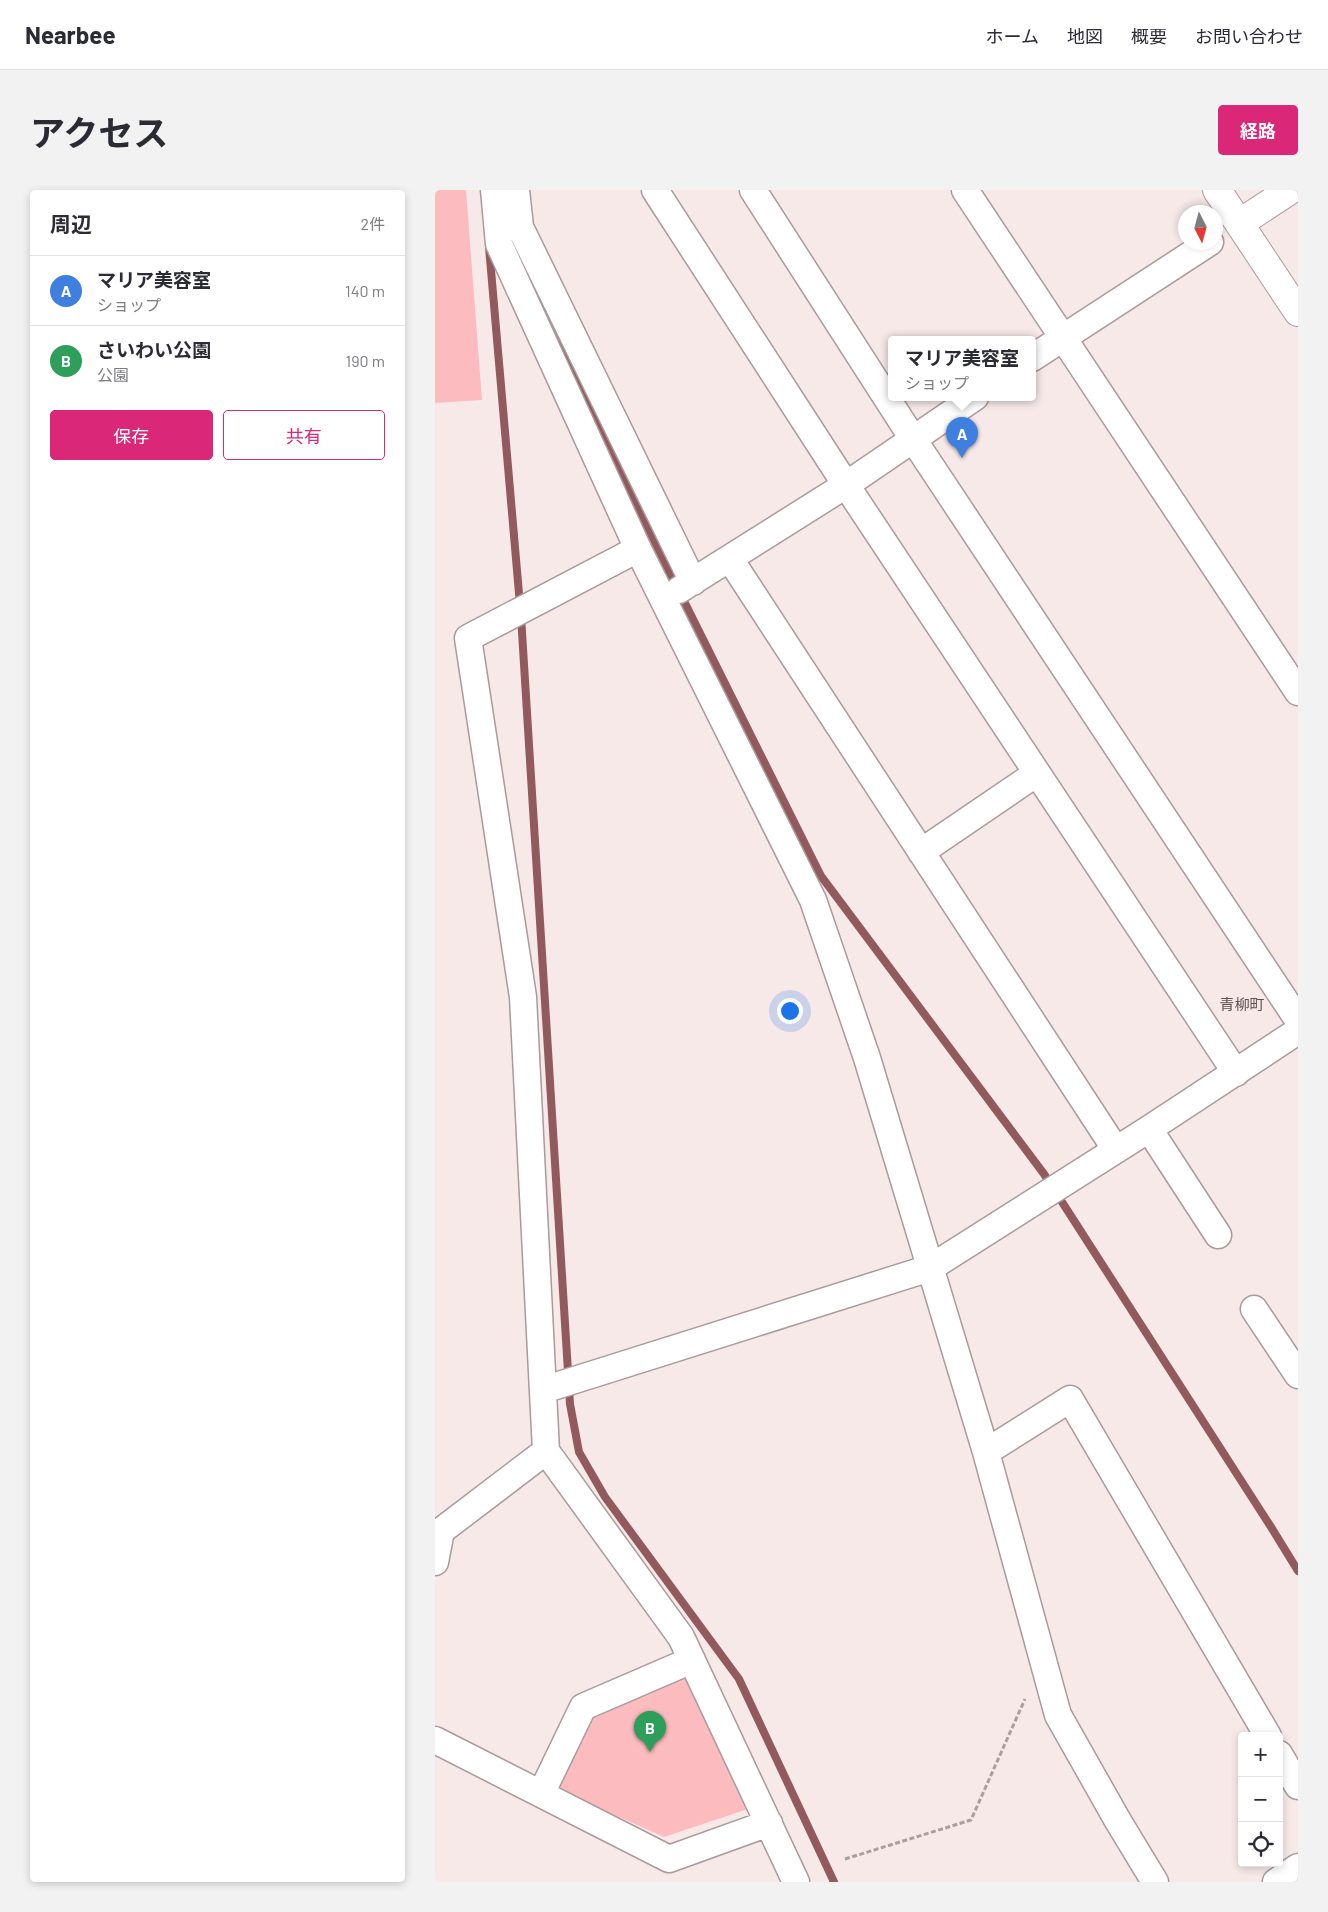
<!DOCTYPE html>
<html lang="ja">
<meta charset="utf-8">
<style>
:root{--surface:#fff;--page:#f2f2f3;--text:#2b2b33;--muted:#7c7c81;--line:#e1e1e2;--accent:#db2777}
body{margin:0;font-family:Barlow,"Noto Sans JP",sans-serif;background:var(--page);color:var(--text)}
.controls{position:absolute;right:15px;bottom:15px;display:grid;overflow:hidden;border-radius:5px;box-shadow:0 2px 8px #0003}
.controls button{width:45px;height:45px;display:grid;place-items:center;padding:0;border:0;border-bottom:1px solid var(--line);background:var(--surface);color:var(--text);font:25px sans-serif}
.compass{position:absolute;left:743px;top:15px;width:45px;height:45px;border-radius:50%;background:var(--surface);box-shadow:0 2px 8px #0003;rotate:174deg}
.you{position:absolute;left:354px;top:820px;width:18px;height:18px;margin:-12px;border:4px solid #fff;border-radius:50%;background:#1a73e8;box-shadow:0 0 0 8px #1a73e833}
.badge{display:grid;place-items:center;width:32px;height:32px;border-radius:50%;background:var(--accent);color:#fff;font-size:16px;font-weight:700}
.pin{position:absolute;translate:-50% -41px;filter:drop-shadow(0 1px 2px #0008)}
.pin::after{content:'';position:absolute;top:26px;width:18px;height:15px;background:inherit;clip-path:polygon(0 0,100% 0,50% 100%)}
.popup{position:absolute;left:453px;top:146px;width:148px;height:65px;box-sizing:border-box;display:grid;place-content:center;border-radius:5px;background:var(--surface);filter:drop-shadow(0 1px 4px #0005);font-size:16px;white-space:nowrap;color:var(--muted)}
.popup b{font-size:19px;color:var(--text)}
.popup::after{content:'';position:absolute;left:50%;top:100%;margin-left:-10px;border:10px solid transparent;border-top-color:var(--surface)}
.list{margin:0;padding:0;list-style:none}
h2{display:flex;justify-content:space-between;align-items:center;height:65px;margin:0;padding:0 20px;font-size:21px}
h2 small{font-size:16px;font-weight:400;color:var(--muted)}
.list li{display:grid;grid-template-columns:32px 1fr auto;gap:15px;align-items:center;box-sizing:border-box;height:70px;padding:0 20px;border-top:1px solid var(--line)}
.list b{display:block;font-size:19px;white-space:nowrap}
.list p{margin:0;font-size:16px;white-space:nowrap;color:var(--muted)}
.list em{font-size:16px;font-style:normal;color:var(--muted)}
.actions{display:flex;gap:10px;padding:15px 20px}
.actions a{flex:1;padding:11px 0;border:1px solid var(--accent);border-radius:5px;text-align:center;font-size:18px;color:var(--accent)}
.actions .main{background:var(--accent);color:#fff}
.icon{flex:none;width:28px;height:28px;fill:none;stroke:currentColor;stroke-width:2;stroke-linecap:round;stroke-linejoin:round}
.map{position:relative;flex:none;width:863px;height:1692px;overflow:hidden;border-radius:5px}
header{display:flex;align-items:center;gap:30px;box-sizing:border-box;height:70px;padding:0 25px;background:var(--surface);border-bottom:1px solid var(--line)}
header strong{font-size:24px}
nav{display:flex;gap:28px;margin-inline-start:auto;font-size:18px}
.intro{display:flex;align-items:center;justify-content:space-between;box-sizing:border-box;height:120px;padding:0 30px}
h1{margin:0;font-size:35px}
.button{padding:12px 22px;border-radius:5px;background:var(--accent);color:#fff;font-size:18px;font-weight:700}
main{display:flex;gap:30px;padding:0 30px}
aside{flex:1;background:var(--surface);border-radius:5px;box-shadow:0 2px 8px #0003}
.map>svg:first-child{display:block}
.green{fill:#fcbcbf}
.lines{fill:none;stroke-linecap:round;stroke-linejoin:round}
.stream{stroke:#935a5d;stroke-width:8}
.minor-casing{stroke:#a99a9b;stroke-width:29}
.tertiary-casing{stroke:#a99a9b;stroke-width:30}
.path{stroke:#aa9f9f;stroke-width:3;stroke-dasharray:5 2.5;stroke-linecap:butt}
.minor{stroke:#fff;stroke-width:26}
.tertiary{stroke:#fff;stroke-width:28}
.labels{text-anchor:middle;stroke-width:5;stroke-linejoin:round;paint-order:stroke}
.neighbourhood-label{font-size:15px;fill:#5d5151;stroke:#f8e9e9}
</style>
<header>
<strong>Nearbee</strong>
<nav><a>ホーム</a><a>地図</a><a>概要</a><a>お問い合わせ</a></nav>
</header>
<div class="intro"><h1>アクセス</h1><a class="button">経路</a></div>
<main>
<aside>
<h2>周辺<small>2件</small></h2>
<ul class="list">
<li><span class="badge" style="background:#3f7fe0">A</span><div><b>マリア美容室</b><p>ショップ</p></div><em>140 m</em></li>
<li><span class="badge" style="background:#2e9e5b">B</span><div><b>さいわい公園</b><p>公園</p></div><em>190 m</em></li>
</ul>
<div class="actions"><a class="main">保存</a><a>共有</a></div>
</aside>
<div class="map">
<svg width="863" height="1692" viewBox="0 0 863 1692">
<rect width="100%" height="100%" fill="#f8e9e9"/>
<path class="green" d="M0,0H31L47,210L0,213Z
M251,1483L319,1617L229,1647L121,1599L156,1525Z"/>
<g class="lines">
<path class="stream" d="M54,57L85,415
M90,77L144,195L233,379L386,686L609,984L836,1337L863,1381
M86,426L135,1214L144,1262L170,1307L304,1489L399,1692"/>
<g class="minor-casing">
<path id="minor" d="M59,0L64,54L203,359
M81,0L85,37L258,392
M220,0L411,295L801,883
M318,0L478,249L863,830
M530,0L863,502
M597,168L775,52
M295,369L681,960
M244,400L411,295L540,207
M486,662L602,583
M714,939L783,1045
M819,1119L863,1185
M108,1200L495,1078L714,939L863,841
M551,1262L635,1209L833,1546
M0,1372L6,1341L111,1261
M0,1550L234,1669L334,1633
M844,1564L863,1596
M106,1604L148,1517L257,1470
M361,1692L246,1447L111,1261L88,807L33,448L203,359L378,710L432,868L551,1262L623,1525L683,1631L720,1692
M841,1692L863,1677"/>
</g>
<g class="tertiary-casing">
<path id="tertiary" d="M782,0L863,122
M805,33L855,0"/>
</g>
<path class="path" d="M410,1669L536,1630L590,1509"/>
<use href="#minor" class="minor"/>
<use href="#tertiary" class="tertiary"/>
</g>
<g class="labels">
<g class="neighbourhood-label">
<text x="807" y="820">青柳町</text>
</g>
</g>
</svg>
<div class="controls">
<button>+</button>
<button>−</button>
<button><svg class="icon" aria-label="locate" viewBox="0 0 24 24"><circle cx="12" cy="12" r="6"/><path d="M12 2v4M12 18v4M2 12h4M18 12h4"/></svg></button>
</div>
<svg class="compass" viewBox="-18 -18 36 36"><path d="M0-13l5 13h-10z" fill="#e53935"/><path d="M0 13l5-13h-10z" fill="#7c7c81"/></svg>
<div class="you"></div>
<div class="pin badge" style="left:527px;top:268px;background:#3f7fe0">A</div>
<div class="popup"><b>マリア美容室</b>ショップ</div>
<div class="pin badge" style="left:215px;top:1562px;background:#2e9e5b">B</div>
</div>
</main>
